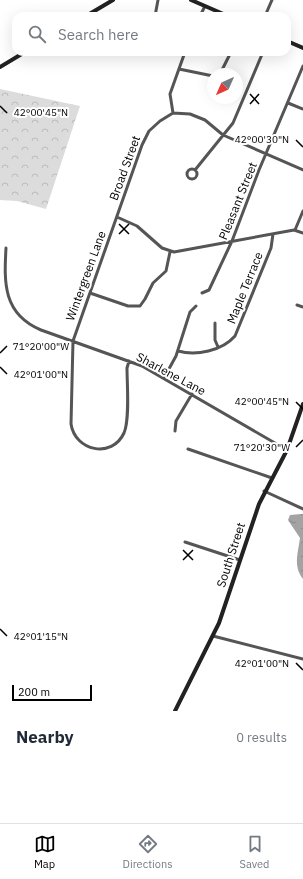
<!DOCTYPE html>
<meta charset="utf-8">
<style>
:root{--surface:#fff;--page:#f2f2f3;--text:#1f2937;--muted:#747a83;--line:#e0e1e3;--accent:#000}
body{margin:0;font-family:"IBM Plex Sans",sans-serif;background:var(--page);color:var(--text)}
.compass{position:absolute;left:207px;top:68px;width:36px;height:36px;border-radius:50%;background:var(--surface);box-shadow:0 4px 16px #0002;rotate:225deg}
.scale{position:absolute;left:12px;bottom:10px;width:80px;box-sizing:border-box;padding-left:4px;border:2px solid #000;border-top:0;font-size:11px;line-height:14px;white-space:nowrap;color:#000;-webkit-text-stroke:3px #fff;paint-order:stroke}
.list{margin:0;padding:0;list-style:none}
h2{display:flex;justify-content:space-between;align-items:center;height:52px;margin:0;padding:0 16px;font-size:17px}
h2 small{font-size:13px;font-weight:400;color:var(--muted)}
.icon{flex:none;width:22px;height:22px;fill:none;stroke:currentColor;stroke-width:2;stroke-linecap:round;stroke-linejoin:round}
.map{position:relative;flex:none;width:303px;height:711px;overflow:hidden}
.search{position:absolute;background:var(--surface);box-shadow:0 4px 16px #0002;left:12px;right:12px;top:12px;height:44px;display:flex;align-items:center;gap:10px;box-sizing:border-box;padding:0 14px;border-radius:12px;color:var(--muted);font-size:15px}
.sheet{height:112px;background:var(--surface)}
nav{display:flex;justify-content:space-around;align-items:center;box-sizing:border-box;height:56px;border-top:1px solid var(--line);background:var(--surface);font-size:11px;color:var(--muted)}
nav a{display:grid;justify-items:center;gap:2px}
nav .on{color:var(--accent)}
.map>svg:first-child{display:block}
.forest{fill:url(#forest-crowns)}
.water{fill:url(#water-ripples)}
.lines{fill:none;stroke-linecap:round;stroke-linejoin:round}
.street{stroke:#555;stroke-width:3}
.secondary{stroke:#222;stroke-width:4}
.ticks{fill:none;stroke:#000;stroke-width:1.5}
.labels{text-anchor:middle;stroke-width:4;stroke-linejoin:round;paint-order:stroke}
.street-label{font-size:12px;fill:#000;stroke:#fff}
.ticks-label{font-size:10px;text-anchor:middle;fill:#000;stroke:#fff;stroke-width:4;stroke-linejoin:round;paint-order:stroke}
</style>
<div class="map">
<svg width="303" height="711" viewBox="0 0 303 711">
<defs>
<pattern id="forest-crowns" width="20" height="18" patternUnits="userSpaceOnUse"><rect width="20" height="18" fill="#dcdcdc"/><path d="M2 6a3 3 0 1 1 6 0M12 15a3 3 0 1 1 6 0" fill="none" stroke="#bbb"/></pattern>
<pattern id="water-ripples" width="26" height="14" patternUnits="userSpaceOnUse"><rect width="26" height="14" fill="#a3a3a3"/><path d="M2 4q2-2 4 0t4 0M15 11q2-2 4 0t4 0" fill="none" stroke="#8b8b8b"/></pattern>
</defs>
<rect width="100%" height="100%" fill="#fff"/>
<path class="forest" d="M0,89L80,106L46,209L17,201L0,200Z"/>
<path class="water" d="M301,514H303V579C293,566 298,553 300,538L288,520L290,515Z"/>
<g class="lines">
<path class="street" d="M155,16L158,0
M200,16L205,6
M265,16L272,0
M150,52V53
M179,69L213,76
M220,74L231,52
M288,103L303,109
M173,113L170,94L185,52
M187 174a5 5 0 1 1 10 0a5 5 0 1 1-10 0Z
M195,170L233,123L263,52
M117,217L137,226L162,248L174,252L294,230L303,233
M295,230L303,211
M6,248C4,283 3,314 41,330L142,366L287,450
M90,293L128,306H140L145,299L153,283L166,271L170,252
M202,293L209,290L232,241L259,170L303,66
M297,305L303,307
M215,323V340L218,347
M178,351C196,356 222,351 235,336L271,248L273,234
M129,361L127,368C127,384 130,419 124,433C112,459 75,451 71,424L73,341L142,145L149,131L160,121L173,113L190,114L205,120L223,135L303,170
M164,378L176,356L190,312L196,306
M175,431L176,421L192,394
M188,449L272,478
M264,491L303,509
M185,542L240,560
M213,636L303,659"/>
<path class="secondary" d="M191,0L228,16
M86,16L113,0
M287,41L303,48
M0,67L25,52
M175,711L219,623L259,504L287,450L303,404"/>
</g>
<path class="ticks" d="M250,94L259,104M250,104L259,94M0,106L7,113M296,140L303,147M119,224L129,234M119,234L129,224M0,353L7,346M0,367L7,374M296,402L303,409M296,447L303,440M183,550L193,560M183,560L193,550M0,629L7,636M296,663L303,670"/>
<g class="labels">
<g class="street-label">
<text transform="translate(125 168) rotate(-70)" y="4">Broad Street</text>
<text transform="translate(238 201) rotate(-68)" y="4">Pleasant Street</text>
<text transform="translate(86 276) rotate(-70)" y="4">Wintergreen Lane</text>
<text transform="translate(245 288) rotate(-68)" y="4">Maple Terrace</text>
<text transform="translate(171 374) rotate(28)" y="4">Sharlene Lane</text>
<text transform="translate(231 555) rotate(-72)" y="4">South Street</text>
</g>
</g>
<g class="ticks-label">
<text x="41" y="116">42°00'45"N</text>
<text x="262" y="143">42°00'30"N</text>
<text x="41" y="350">71°20'00"W</text>
<text x="41" y="378">42°01'00"N</text>
<text x="262" y="405">42°00'45"N</text>
<text x="262" y="451">71°20'30"W</text>
<text x="41" y="640">42°01'15"N</text>
<text x="262" y="667">42°01'00"N</text>
</g>
</svg>
<svg class="compass" viewBox="-18 -18 36 36"><path d="M0-13l5 13h-10z" fill="#e53935"/><path d="M0 13l5-13h-10z" fill="#747a83"/></svg>
<div class="scale">200 m</div>
<div class="search"><svg class="icon" aria-label="search" viewBox="0 0 24 24"><circle cx="10" cy="10" r="6"/><path d="M15 15l6 6"/></svg>Search here</div>
</div>
<section class="sheet">
<h2>Nearby<small>0 results</small></h2>
<ul class="list">
</ul>
</section>
<nav>
<a class="on"><svg class="icon" aria-label="map" viewBox="0 0 24 24"><path d="M3 6l6-2 6 2 6-2v14l-6 2-6-2-6 2zM9 4v14M15 6v14"/></svg>Map</a>
<a><svg class="icon" aria-label="directions" viewBox="0 0 24 24"><path d="M12 3l9 9-9 9-9-9zM9 14v-3h6M13 9l2 2-2 2"/></svg>Directions</a>
<a><svg class="icon" aria-label="saved" viewBox="0 0 24 24"><path d="M7 4h10v16l-5-4-5 4z"/></svg>Saved</a>
</nav>
